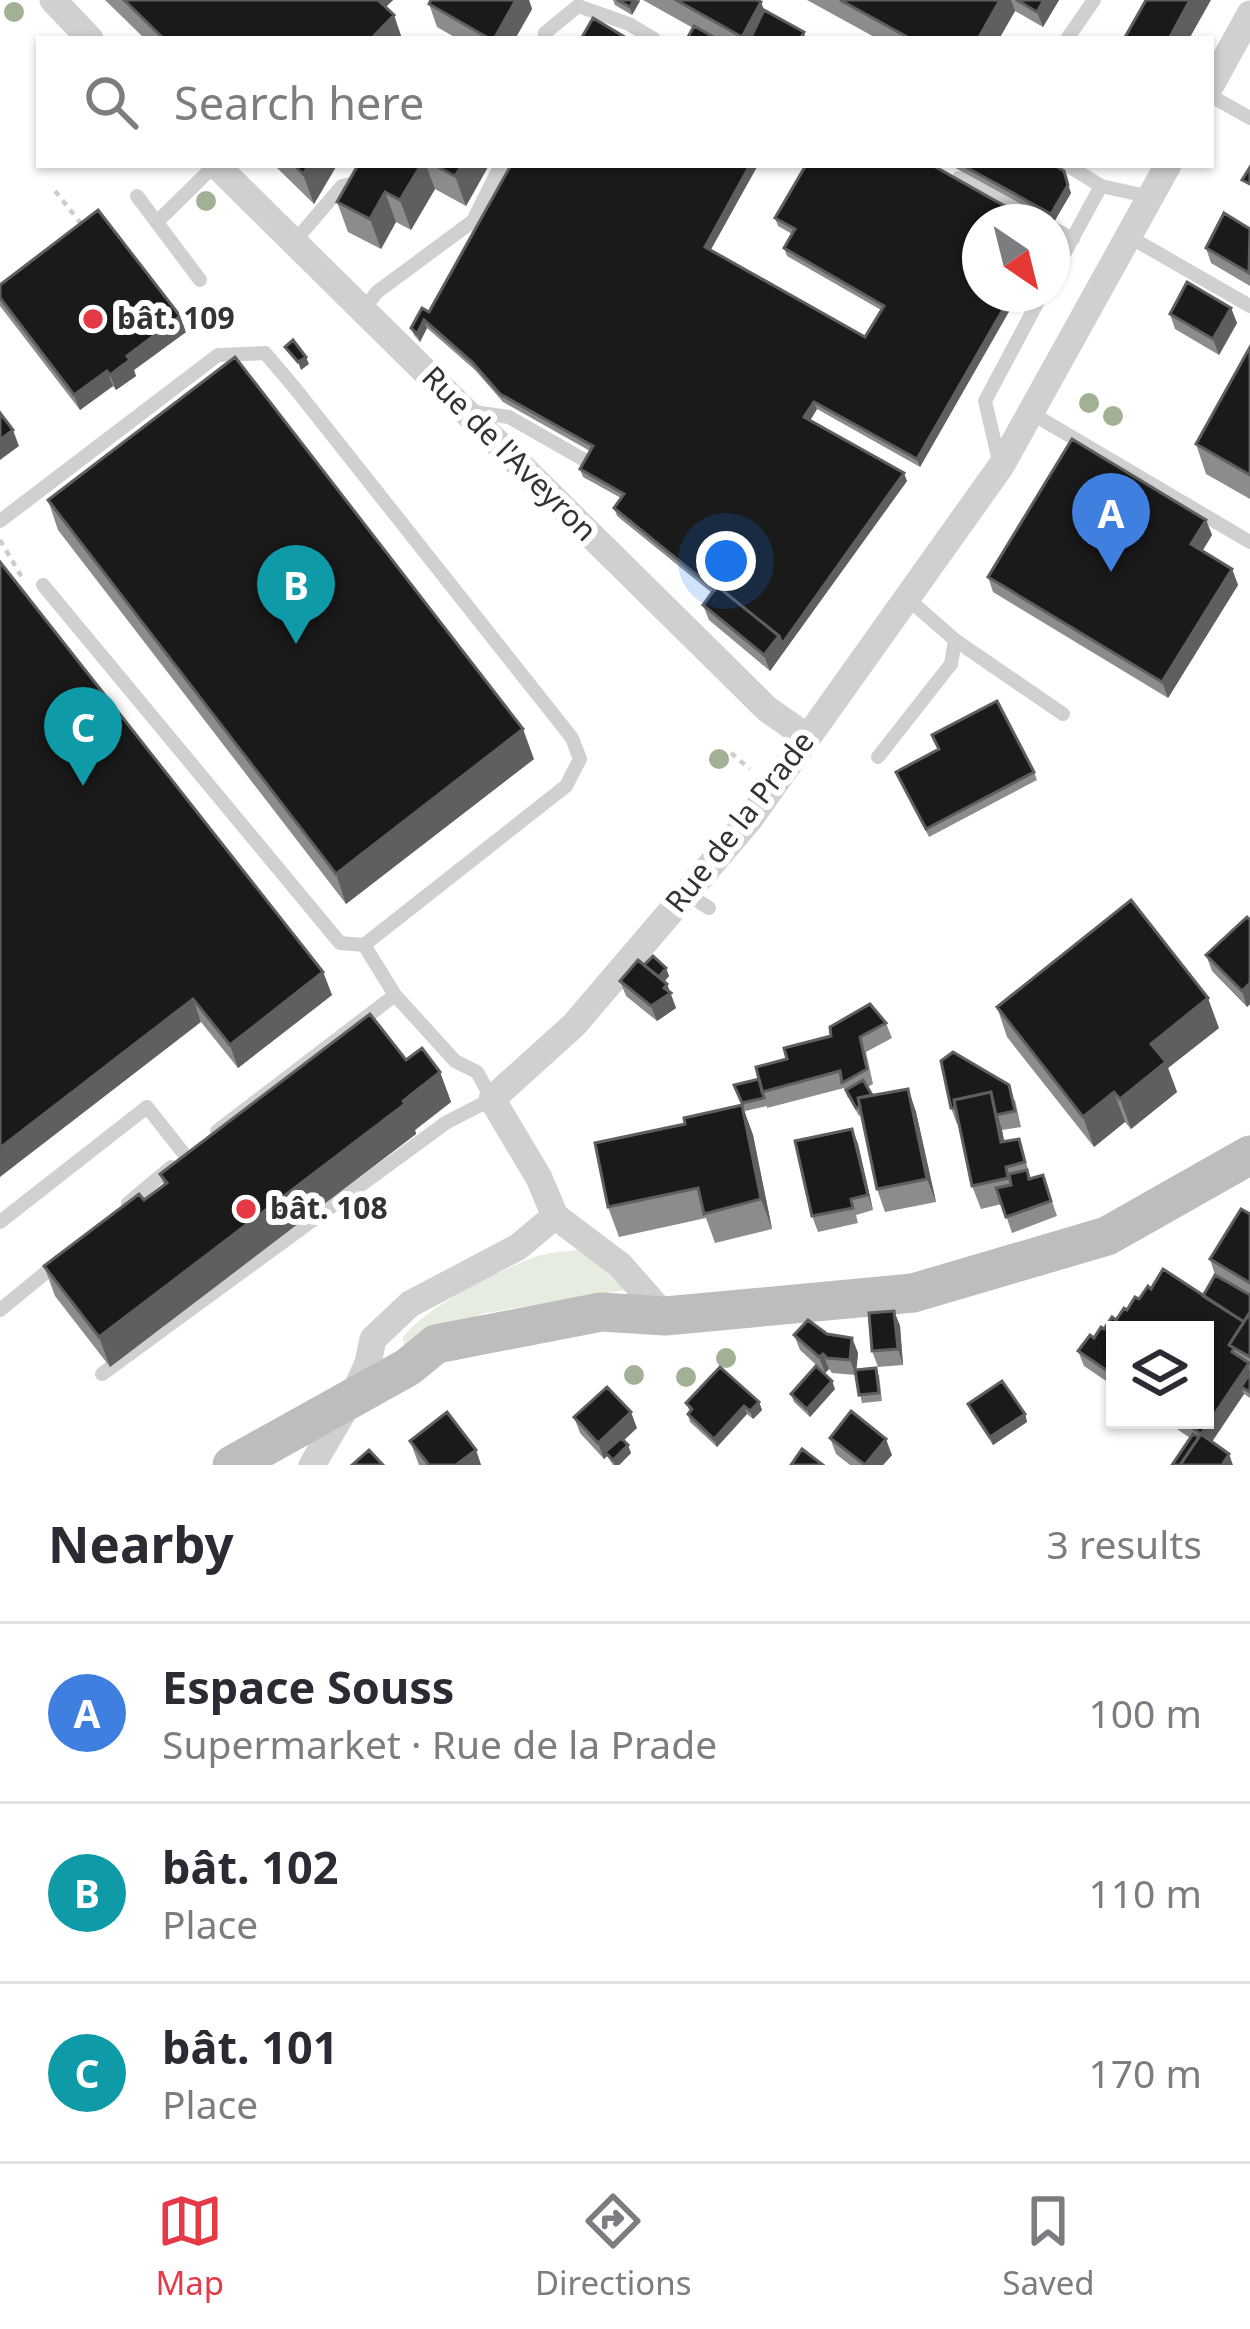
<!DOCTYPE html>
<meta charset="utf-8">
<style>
:root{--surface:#fff;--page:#f2f2f3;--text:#2b2b33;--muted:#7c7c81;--line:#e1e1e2;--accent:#e63946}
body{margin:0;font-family:"Noto Sans",sans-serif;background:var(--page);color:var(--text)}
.controls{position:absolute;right:36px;bottom:36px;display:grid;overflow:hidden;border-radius:0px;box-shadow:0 3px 9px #0004}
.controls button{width:108px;height:108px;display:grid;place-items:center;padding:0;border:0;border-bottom:3px solid var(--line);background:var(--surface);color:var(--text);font:60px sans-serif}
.compass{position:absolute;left:962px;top:204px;width:108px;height:108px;border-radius:50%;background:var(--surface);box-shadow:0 3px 9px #0004;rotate:145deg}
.you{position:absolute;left:726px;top:561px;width:42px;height:42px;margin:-30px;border:9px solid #fff;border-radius:50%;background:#1a73e8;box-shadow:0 0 0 18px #1a73e833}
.badge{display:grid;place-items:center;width:78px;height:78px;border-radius:50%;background:var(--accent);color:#fff;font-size:39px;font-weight:700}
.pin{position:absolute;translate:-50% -99px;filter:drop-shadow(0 3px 6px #0008)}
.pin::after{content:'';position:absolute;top:63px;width:42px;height:36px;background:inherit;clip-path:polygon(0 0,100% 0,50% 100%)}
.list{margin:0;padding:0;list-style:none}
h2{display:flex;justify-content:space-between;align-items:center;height:156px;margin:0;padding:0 48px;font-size:51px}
h2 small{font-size:39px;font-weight:400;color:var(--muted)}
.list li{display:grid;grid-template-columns:78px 1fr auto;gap:36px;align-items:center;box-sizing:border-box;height:180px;padding:0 48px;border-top:3px solid var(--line)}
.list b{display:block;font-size:45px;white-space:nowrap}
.list p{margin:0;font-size:39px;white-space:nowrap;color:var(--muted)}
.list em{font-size:39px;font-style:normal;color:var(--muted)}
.icon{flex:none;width:66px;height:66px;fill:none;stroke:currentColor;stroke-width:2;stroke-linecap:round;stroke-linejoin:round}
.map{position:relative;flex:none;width:1250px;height:1465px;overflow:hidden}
.search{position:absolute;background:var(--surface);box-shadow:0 3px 9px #0004;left:36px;right:36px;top:36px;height:132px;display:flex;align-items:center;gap:30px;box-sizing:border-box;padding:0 42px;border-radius:0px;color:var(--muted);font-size:45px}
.sheet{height:696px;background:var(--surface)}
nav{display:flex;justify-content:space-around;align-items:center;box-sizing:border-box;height:168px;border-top:3px solid var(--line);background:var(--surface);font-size:33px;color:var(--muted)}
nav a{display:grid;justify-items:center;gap:6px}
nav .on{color:var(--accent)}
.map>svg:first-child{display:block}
.green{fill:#e6ecdf}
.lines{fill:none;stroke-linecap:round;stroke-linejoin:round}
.path{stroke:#cdcdcd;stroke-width:4.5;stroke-dasharray:6 6;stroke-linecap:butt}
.lane{stroke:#d0d0d0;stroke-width:14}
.street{stroke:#d0d0d0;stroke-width:27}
.secondary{stroke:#bdbdbd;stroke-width:39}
.tree{fill:#a2b095}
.wall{fill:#8c8c8c}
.shaded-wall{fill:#5f5f5f}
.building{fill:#1a1a1a;stroke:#5f5f5f;stroke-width:3}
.poi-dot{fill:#e63946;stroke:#fff;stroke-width:4.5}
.labels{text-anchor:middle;stroke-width:12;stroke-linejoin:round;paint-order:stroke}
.poi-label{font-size:30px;font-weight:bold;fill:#333;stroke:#fff;text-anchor:start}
.street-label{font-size:30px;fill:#333;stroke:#fff}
</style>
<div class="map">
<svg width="1250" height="1465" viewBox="0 0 1250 1465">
<rect width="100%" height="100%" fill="#fff"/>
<path class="green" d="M583,1249L632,1289L485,1313L404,1345L403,1337C426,1307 498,1271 535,1257C549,1252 567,1252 583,1249Z"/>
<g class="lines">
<path class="path" d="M55,191L83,226
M0,540L24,581
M731,753L750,769"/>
<path class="lane" d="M544,39L545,33L578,6L629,24L654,39
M1067,39L1094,0
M1211,96L1250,118
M1067,165L1101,186L1151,197
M959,178L1041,222
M137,196L200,280
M157,222L215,165
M1052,228L1073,239
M1128,236L1250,306
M294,242L342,186L375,178L388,165
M1052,276L1101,186
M363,310L377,292L473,221L501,165
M474,412L509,417L588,462
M1031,413L1250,542
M999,461L985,401L1042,294
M0,521L218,355L265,353L294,387L572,738L580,759L566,786L364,945L395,995
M43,585L340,943L364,945
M955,640L1063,714
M878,757L951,664L955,640L907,598
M687,894L709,908
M128,1203L171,1167
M0,1222L147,1107L185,1155
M0,1310L61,1260
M102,1374L447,1122L492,1099L477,1072L455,1061L395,995L217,1131"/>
<path class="street" d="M53,0L90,39
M1211,85L1250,14
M216,165L767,709L807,737
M555,1216L620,1265L665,1316
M312,1465L354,1394L368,1363L373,1339L410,1304L518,1247L555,1216L539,1178L492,1099L574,1025L749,820L1001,466L1168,165"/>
<path class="secondary" d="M232,1465L408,1367L436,1344L601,1312L665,1316L913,1293L1107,1236L1250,1155"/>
</g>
<g class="tree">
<circle cx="14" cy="12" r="10"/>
<circle cx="206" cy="201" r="10"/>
<circle cx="1089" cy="403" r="10"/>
<circle cx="1113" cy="416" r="10"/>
<circle cx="719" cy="759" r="10"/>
<circle cx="726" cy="1358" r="10"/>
<circle cx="634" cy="1375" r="10"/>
<circle cx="686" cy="1377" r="10"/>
</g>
<path class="wall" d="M105,0H393L385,7L394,15L402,39H145Z
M431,0H529L532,9L515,39H458L437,27L429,4Z
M613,0H640V1L632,15L615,5Z
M643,0H757L764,10L804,32L806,39H689L688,37L693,28Z
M807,0H1059L1043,27L1015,11L999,39H878Z
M274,165H337L314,204Z
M358,165H489L466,206L435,189L411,230L396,222L381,249L348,232L337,202Z
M511,165H758L710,250L865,337L881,310L787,256L784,248L792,234L778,226L775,218L980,294H1019L920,467L817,409L810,421L907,481L770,671L709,620L703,605L712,593L617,516L614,508L621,498L583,477L580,469L590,451L503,402L475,370L427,328L420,342L414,335L411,328L429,312Z
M950,165H1054L1071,193L1054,222Z
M1250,229V286L1211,263L1206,248Z
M0,285L186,332L134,370L136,376L116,390L113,386L80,410L0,306Z
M1231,308L1237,323L1219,355L1175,329L1170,314Z
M1250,347V499L1206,474L1196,444Z
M48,500L534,759L346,904L58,530Z
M1206,520L1212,535L1202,551L1232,569L1238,585L1168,698L993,592L988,577Z
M0,562L323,972L332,995L238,1068L201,1022Z
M932,735L1034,772L1037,780L929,837L896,772L938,750Z
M1250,920V1004L1247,1007L1212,971L1206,955Z
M644,965L666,968L669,976L664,981L667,984L676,1008L657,1021L626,996L620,981Z
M997,1007L1219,1028L1168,1068L1177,1092L1131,1129L1125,1122L1094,1147L1007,1037Z
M886,1023L892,1038L866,1052L873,1084L868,1087L872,1095L908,1089L916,1112L936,1202L885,1212L877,1189L861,1114L859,1116L849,1098H848L844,1088L767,1108V1106L745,1111L742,1105L753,1135L772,1229L715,1243L706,1218L619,1237L608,1207L685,1124L742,1105L759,1079L787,1059Z
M406,1060L440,1072L451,1102L415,1130L416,1134L110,1367L55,1296L44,1266L144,1200L164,1185L160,1174Z
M1015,1100L1021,1127L1002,1130L1004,1142L1019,1139L1031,1179L1043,1175L1057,1216L1012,1233L1002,1204L981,1209L972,1186L959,1124H957L951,1108Z
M852,1129L858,1144L873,1210L856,1215L858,1223L818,1232L812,1216Z
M1250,1214V1398L1244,1394L1212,1442L1190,1438L1164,1420H1205L1115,1330V1387L1084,1366L1078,1351L1151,1289L1203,1296L1215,1275L1210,1259Z
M894,1311L900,1326L903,1365L878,1367L872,1351Z
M827,1334L852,1338L858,1353L856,1370L879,1375L882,1401L862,1403L856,1375L832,1373L829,1369L825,1373L800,1350L794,1335Z
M835,1389L810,1417L794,1402L791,1394Z
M759,1402L762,1410L753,1419L747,1414L717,1447L690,1422L688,1414L690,1412L686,1403Z
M968,1404L1025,1414L1027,1422L993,1445L971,1412Z
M574,1417L637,1428L623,1440L631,1453L619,1465H613L607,1456L604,1459L580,1433Z
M830,1438L892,1455L883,1465H850L836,1454Z
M410,1441L476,1450L481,1465H419Z"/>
<path class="shaded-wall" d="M370,0H393L376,17Z
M516,0H529L532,9L515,39H494Z
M634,0L640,1L632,15L630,7Z
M1000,0H1011L1015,11L999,39H978Z
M1044,0H1059L1043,27L1037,12Z
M1190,0H1211L1189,39H1169Z
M761,2L770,25L762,39H743L742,37Z
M394,15L402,39H371Z
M309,165H337L314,204L303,174Z
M421,165H426L435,189L411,230L400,200Z
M462,165H489L466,206L455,176Z
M750,165H758L708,255L705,247Z
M1064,171L1071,193L1054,222L1051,214Z
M385,192L396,222L381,249L370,219Z
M1012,294H1019L920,467L917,459Z
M1231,308L1237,323L1219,355L1213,339Z
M180,316L186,332L134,370L136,376L116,390L110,375L127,356Z
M424,320L427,328L420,342L417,334Z
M306,357L309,364L301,370L298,362Z
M107,371L113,386L80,410L74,395Z
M814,402L817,409L807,425L804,417Z
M13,430L19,446L0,460V440Z
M904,473L907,481L770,671L764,655Z
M1206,520L1212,535L1197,560L1191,544Z
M1232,569L1238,585L1168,698L1162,682Z
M523,729L534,759L346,904L336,874Z
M666,968L669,976L660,987L657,979Z
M323,972L332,995L238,1068L230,1045Z
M1250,983V1004L1247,1007L1242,991Z
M667,984L676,1008L657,1021L651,1006Z
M1208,998L1219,1028L1168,1068L1177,1092L1131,1129L1120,1099L1151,1044Z
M193,999L201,1022L0,1177V1148Z
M440,1072L451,1102L415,1130L416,1134L110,1367L99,1337Z
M908,1089L916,1112L936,1202L927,1179Z
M991,1092L1002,1130L1009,1165L1001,1142Z
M1114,1092L1125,1122L1094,1147L1083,1117Z
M742,1105L753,1135L772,1229L761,1199Z
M852,1129L858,1144L873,1210L868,1195Z
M894,1311L900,1326L903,1365L898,1349Z
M852,1338L858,1353L856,1375L850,1360Z
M823,1354L829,1369L825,1373L819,1357Z
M1249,1363L1250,1385L1241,1387L1244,1394L1196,1465L1201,1434Z
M832,1381L835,1389L810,1417L807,1409Z
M759,1402L762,1410L753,1419L750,1411Z
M744,1406L747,1414L717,1447L714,1439Z
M631,1412L637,1428L604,1459L598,1443Z
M1025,1414L1027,1422L993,1445L990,1437Z
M886,1439L892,1455L883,1465H865Z
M628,1445L631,1453L619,1465H615L613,1460Z
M476,1450L481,1465H456Z
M1229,1454L1233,1465H1222Z"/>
<path class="building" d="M124,0H378L394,15L371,39H164Z
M431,0H516L494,39H490L429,4Z
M617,0H634L630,7Z
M676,0H757L761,2L742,37Z
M840,0H1000L978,39H911Z
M1017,0H1044L1037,12Z
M1146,0H1190L1169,39H1124Z
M764,10L804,32L800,39H750Z
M593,18L628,39H581Z
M694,26L717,39H693L688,37Z
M294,165H309L303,174Z
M358,165H421L400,200L385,192L370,219L337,202Z
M434,165H462L455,176Z
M511,165H750L705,247L865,337L884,306L784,248L795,229L775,218L806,165H932L1033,222H980V294H1012L917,459L814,402L804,417L904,473L782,644L779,636L717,586L715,590L614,508L624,494L580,469L593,446L500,394L472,362L424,320L417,334L411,328L422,308L429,312Z
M962,165H1054L1064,171L1068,185L1051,214Z
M1250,167V184L1242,180Z
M98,210L180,316L127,356L130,360L110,375L107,371L74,395L0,298V285Z
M1224,213L1250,229L1249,273L1206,248Z
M1187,282L1231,308L1213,339L1170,314Z
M293,340L306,357L298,362L285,347Z
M1250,347V475L1196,444Z
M235,357L523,729L336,874L48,500Z
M0,413L13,430L0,440Z
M1072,439L1206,520L1191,544L1232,569L1162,682L988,577Z
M0,562L323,972L230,1045L193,999L0,1148Z
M717,586L779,636L764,655L703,605Z
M997,701L1034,772L926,829L896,772L939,749L932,735Z
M1131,900L1208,998L1151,1044L1166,1062L1120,1099L1114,1092L1083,1117L997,1007Z
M1247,917L1250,920V983L1242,991L1206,955Z
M653,956L666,968L659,977L644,965Z
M638,960L667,984L664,988L671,993L651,1006L620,981Z
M870,1004L886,1023L860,1037L867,1069L842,1083L840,1071L762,1092L756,1067L787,1059L784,1048L831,1036L830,1027Z
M370,1014L406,1060L422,1048L440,1072L403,1101L405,1104L99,1337L44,1266L139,1194L144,1200L167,1183L160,1174Z
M953,1052L1009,1085L1015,1111L996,1115L991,1092L954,1100L955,1108H951L941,1061Z
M759,1079L764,1098L742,1103L734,1085Z
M863,1080L872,1095L858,1098L860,1106L856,1108L846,1090Z
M908,1089L927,1179L877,1189L858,1098Z
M991,1092L1001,1142L1019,1139L1025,1162L1006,1167L1008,1178L972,1186L954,1100Z
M742,1105L761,1199L704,1214L698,1188L608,1207L595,1143L685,1124L684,1118Z
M852,1129L868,1195L851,1199L853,1208L812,1216L795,1141Z
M1027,1170L1029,1179L1043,1175L1051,1201L1006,1217L996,1188L1011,1185L1009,1174Z
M1241,1209L1250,1214V1283L1210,1259Z
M1163,1269L1244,1322L1229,1345L1234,1348L1232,1352L1249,1363L1201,1434L1181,1420H1205V1330H1115V1376L1078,1351L1090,1335L1094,1338L1101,1327L1104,1329L1112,1317L1116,1320L1124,1308L1127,1310L1135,1297L1139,1299L1148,1286L1151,1289Z
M1215,1275L1250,1295V1312L1244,1322L1203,1296Z
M894,1311L898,1349L872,1351L869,1313Z
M1250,1312V1357L1229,1345Z
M808,1320L827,1334L852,1338L850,1360L827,1358L823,1354L819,1357L794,1335Z
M816,1366L832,1381L807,1409L791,1394Z
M720,1367L759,1402L750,1411L744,1406L714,1439L688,1414L692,1409L686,1403Z
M876,1368L879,1393L859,1395L855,1370Z
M1250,1373V1392L1241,1387Z
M1002,1381L1025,1414L990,1437L968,1404Z
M607,1387L631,1412L598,1443L574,1417Z
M851,1411L886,1439L865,1465L830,1438Z
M447,1412L476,1450L456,1465H429L410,1441Z
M1193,1434L1199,1437L1180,1465H1172Z
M1201,1434L1229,1454L1222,1465H1180Z
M621,1438L628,1445L613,1460L605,1452Z
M802,1449L823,1465H791Z
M369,1450L383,1465H352Z"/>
<g class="poi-dot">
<circle cx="93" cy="319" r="12"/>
<circle cx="246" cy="1209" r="12"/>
</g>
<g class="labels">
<g class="poi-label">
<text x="117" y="329">bât. 109</text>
<text x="270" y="1219">bât. 108</text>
</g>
<g class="street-label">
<text transform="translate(509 454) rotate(45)" y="10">Rue de l'Aveyron</text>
<text transform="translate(740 822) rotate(-52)" y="10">Rue de la Prade</text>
</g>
</g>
</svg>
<div class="controls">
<button><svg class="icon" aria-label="layers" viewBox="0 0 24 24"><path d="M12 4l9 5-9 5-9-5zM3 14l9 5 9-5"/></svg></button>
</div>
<svg class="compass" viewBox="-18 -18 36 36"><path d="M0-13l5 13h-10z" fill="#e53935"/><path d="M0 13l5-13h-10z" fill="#7c7c81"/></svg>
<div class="you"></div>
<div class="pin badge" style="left:1111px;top:572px;background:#3f7fe0">A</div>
<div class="pin badge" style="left:296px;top:644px;background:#0f9aa8">B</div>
<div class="pin badge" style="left:83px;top:786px;background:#0f9aa8">C</div>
<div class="search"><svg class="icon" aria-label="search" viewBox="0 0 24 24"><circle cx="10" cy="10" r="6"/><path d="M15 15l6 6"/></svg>Search here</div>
</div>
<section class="sheet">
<h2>Nearby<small>3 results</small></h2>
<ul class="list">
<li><span class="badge" style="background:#3f7fe0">A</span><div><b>Espace Souss</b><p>Supermarket · Rue de la Prade</p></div><em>100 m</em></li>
<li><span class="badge" style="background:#0f9aa8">B</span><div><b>bât. 102</b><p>Place</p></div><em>110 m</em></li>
<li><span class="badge" style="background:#0f9aa8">C</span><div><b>bât. 101</b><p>Place</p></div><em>170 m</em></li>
</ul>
</section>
<nav>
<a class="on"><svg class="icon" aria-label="map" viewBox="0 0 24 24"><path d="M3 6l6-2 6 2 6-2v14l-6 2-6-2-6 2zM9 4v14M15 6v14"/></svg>Map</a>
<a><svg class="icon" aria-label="directions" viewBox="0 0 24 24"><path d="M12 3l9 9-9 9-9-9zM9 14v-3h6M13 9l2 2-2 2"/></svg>Directions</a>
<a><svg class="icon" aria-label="saved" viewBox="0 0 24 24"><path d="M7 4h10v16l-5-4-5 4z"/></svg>Saved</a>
</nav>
